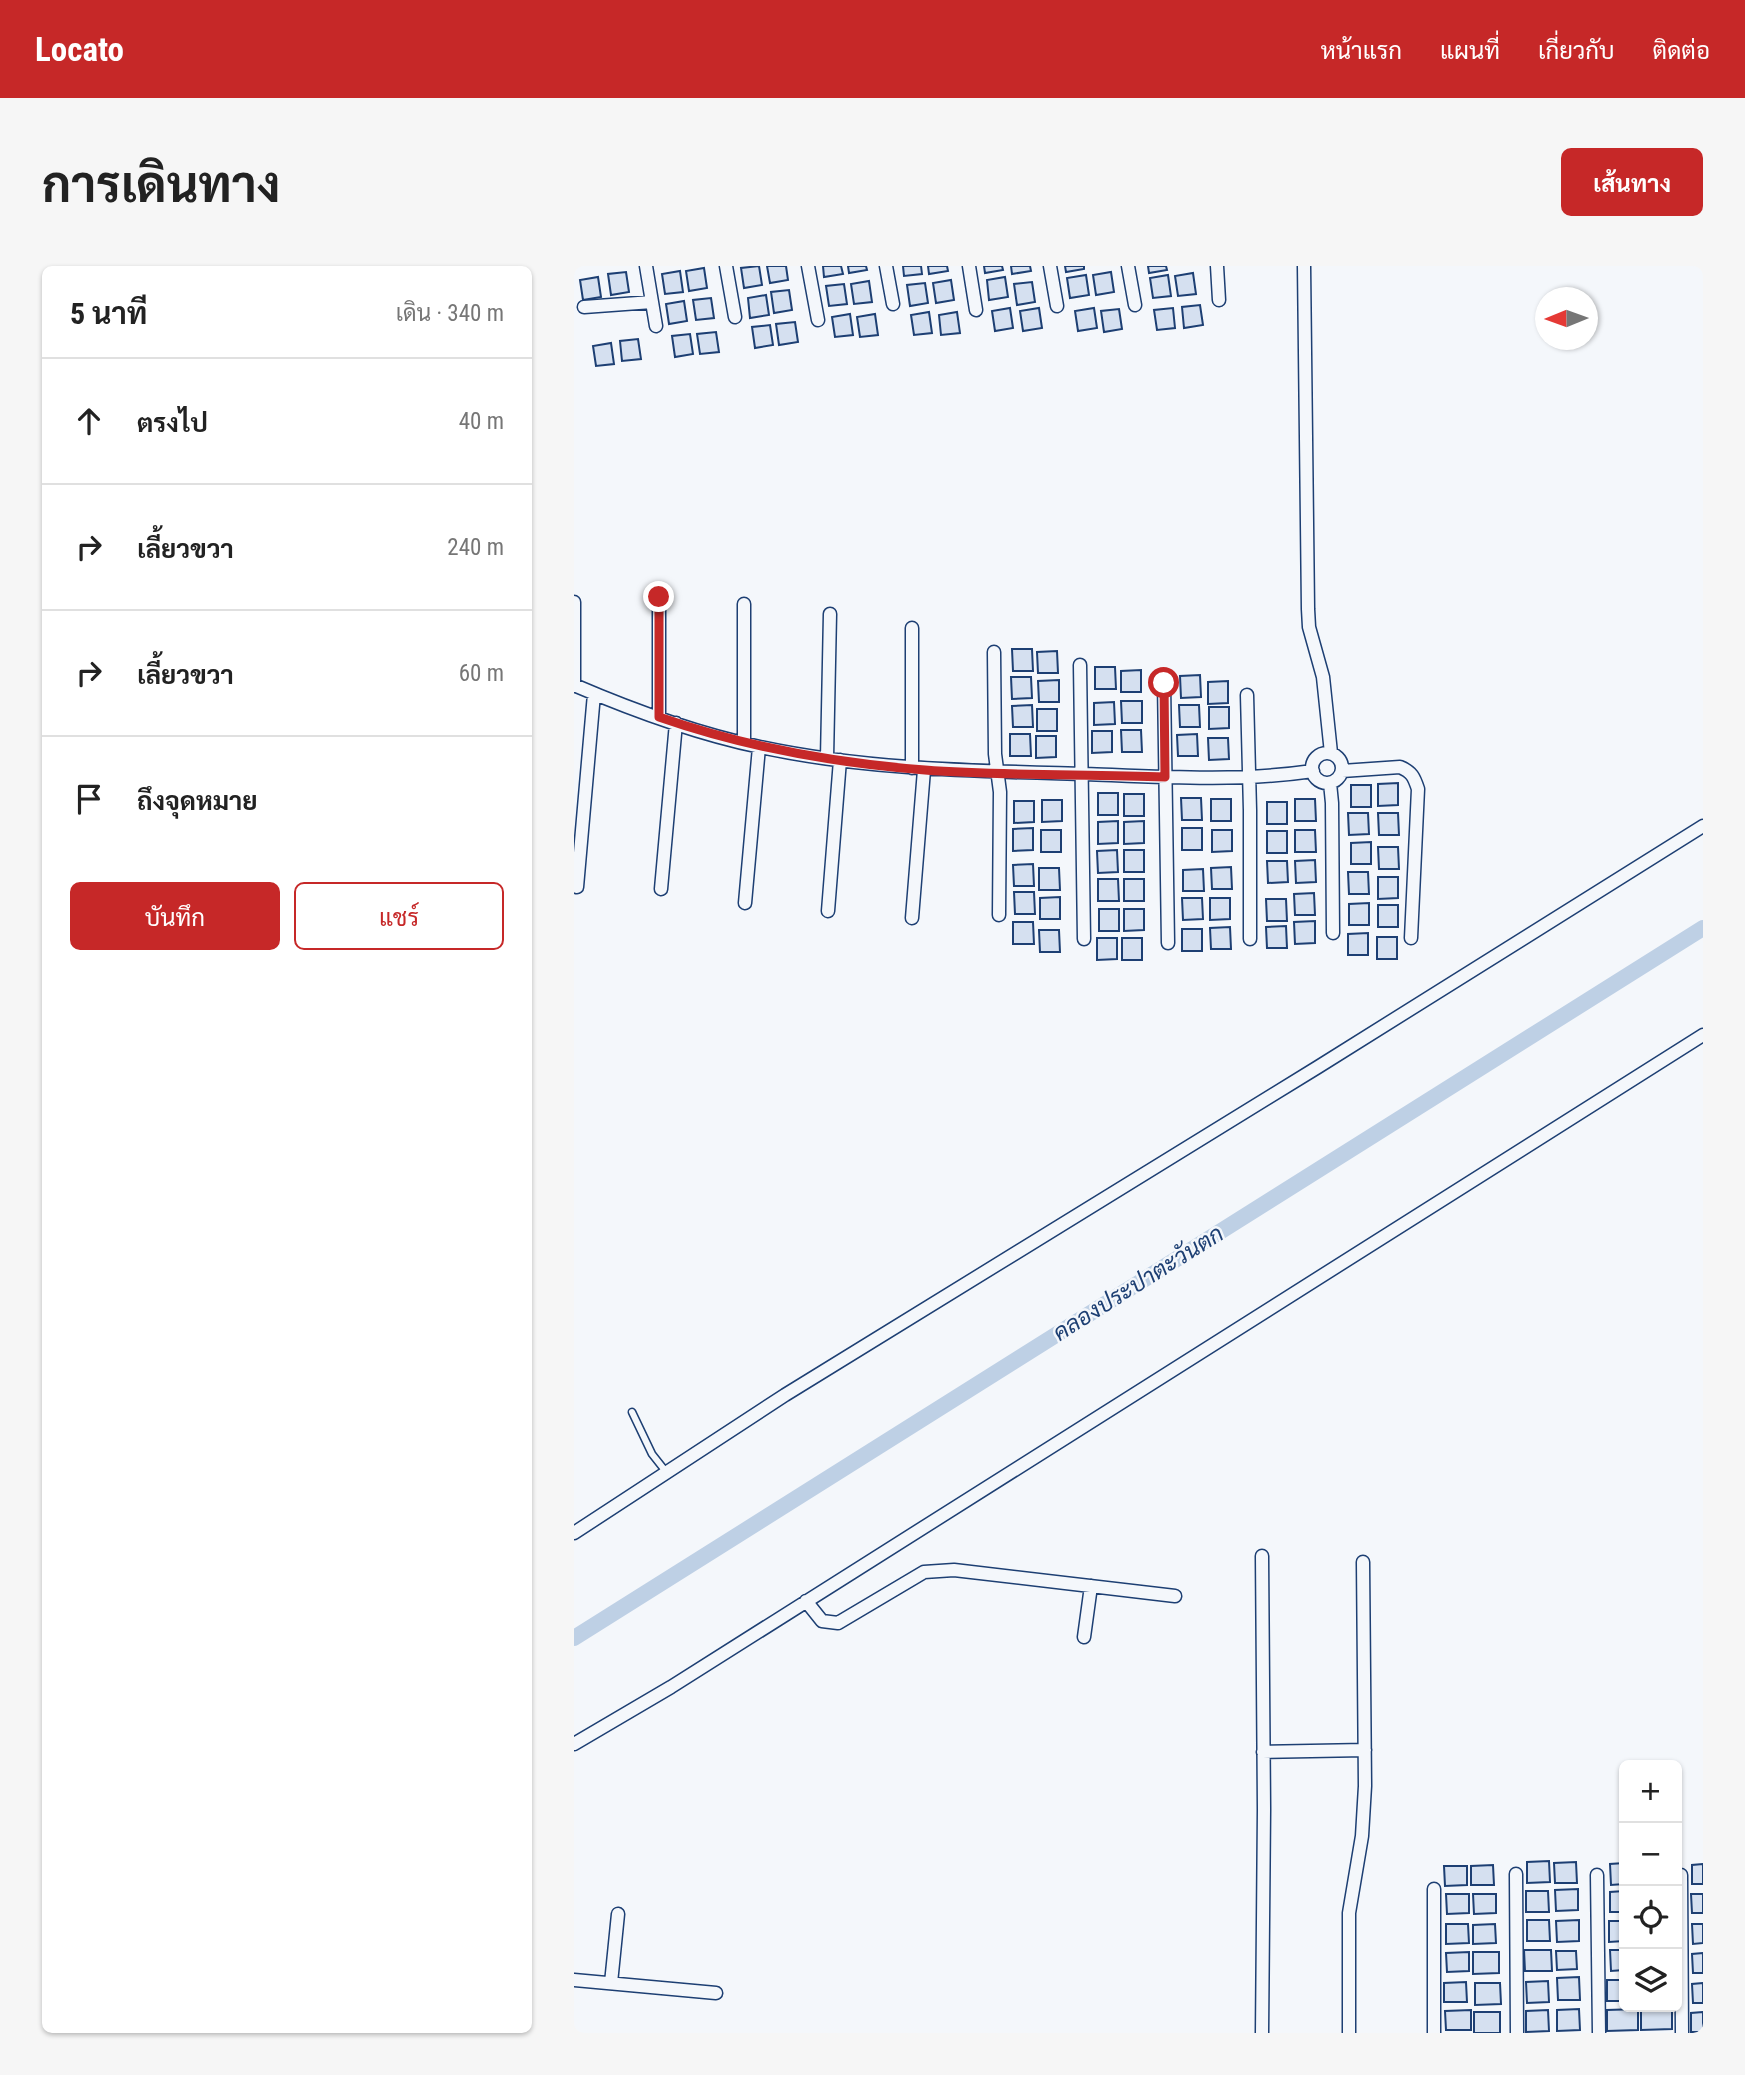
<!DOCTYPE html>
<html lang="th">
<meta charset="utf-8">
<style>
:root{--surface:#fff;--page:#f6f6f6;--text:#222;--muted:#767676;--line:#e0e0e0;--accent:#c62828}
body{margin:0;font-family:"Roboto Condensed",Sarabun,sans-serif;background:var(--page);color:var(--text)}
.controls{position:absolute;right:21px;bottom:21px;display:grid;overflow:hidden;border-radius:10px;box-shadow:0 2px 5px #0004}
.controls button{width:63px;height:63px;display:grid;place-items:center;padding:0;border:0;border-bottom:2px solid var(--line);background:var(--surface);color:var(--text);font:35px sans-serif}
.compass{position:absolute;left:961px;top:21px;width:63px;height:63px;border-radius:50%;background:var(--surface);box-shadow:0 2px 5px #0004;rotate:269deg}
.stop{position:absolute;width:21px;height:21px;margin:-16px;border:5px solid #c62828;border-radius:50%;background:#fff}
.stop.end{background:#c62828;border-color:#fff;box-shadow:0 2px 7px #0008}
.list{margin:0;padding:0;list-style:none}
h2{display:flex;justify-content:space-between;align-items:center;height:91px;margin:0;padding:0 28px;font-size:30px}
h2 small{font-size:23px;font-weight:400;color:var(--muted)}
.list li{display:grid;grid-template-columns:46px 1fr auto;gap:21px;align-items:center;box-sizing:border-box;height:126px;padding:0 28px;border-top:2px solid var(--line)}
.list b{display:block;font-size:26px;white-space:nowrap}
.list em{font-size:23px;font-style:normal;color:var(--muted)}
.actions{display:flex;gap:14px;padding:21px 28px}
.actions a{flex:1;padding:16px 0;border:2px solid var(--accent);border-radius:10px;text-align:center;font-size:24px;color:var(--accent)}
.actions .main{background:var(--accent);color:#fff}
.icon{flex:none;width:38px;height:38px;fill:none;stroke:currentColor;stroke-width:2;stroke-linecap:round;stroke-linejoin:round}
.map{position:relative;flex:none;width:1129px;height:1767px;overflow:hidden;border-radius:10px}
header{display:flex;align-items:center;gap:42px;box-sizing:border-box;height:98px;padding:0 35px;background:var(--accent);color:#fff}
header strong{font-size:33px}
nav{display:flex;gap:38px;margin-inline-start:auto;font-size:24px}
.intro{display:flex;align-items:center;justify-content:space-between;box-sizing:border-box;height:168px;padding:0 42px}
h1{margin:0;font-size:49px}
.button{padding:18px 32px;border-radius:10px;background:var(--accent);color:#fff;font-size:24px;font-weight:700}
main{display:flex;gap:42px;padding:0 42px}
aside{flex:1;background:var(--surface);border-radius:10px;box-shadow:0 2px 5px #0004}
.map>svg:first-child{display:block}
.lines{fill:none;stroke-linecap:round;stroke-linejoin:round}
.canal{stroke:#bed0e5;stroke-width:16}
.building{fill:#d5e0f0;stroke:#1d3f73;stroke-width:2}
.service-casing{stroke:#1d3f73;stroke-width:9}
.minor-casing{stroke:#1d3f73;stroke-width:15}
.service{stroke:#f4f7fb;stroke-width:6}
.minor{stroke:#f4f7fb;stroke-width:12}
.route{stroke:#c62828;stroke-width:9}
.labels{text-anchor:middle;stroke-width:5;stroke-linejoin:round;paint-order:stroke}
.water-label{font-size:23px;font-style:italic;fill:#1d3f73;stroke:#f4f7fb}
</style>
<header>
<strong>Locato</strong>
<nav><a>หน้าแรก</a><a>แผนที่</a><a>เกี่ยวกับ</a><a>ติดต่อ</a></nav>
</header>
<div class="intro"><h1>การเดินทาง</h1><a class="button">เส้นทาง</a></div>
<main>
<aside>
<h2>5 นาที<small>เดิน · 340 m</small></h2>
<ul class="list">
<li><svg class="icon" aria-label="ahead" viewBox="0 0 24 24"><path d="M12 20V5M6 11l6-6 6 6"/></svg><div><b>ตรงไป</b></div><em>40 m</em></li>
<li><svg class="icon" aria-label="right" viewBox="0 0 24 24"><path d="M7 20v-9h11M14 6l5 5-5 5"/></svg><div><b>เลี้ยวขวา</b></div><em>240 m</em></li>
<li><svg class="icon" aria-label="right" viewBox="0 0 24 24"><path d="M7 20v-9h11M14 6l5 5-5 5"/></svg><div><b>เลี้ยวขวา</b></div><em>60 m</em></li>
<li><svg class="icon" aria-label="arrive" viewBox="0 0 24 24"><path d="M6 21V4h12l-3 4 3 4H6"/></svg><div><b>ถึงจุดหมาย</b></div></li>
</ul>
<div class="actions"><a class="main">บันทึก</a><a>แชร์</a></div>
</aside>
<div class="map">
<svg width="1129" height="1767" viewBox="0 0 1129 1767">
<rect width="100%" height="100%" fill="#f4f7fb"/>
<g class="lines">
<path class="canal" d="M0,1372L1129,662"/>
</g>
<path class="building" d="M185,0L188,19L170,22L167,2Z
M193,0H212L214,14L196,17Z
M249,0H267L269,8L250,11Z
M274,0H292L293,4L275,7Z
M329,0H347L348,8L330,10Z
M354,0H373L374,5L355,8Z
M410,0H428L429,4L411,7Z
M437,0H456L457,5L438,8Z
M491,0H510V3L492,6Z
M574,0H592L593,4L575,7Z
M130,2L133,22L115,25L112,5Z
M106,5L109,26L91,28L88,8Z
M52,6L55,26L37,29L34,8Z
M537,6L540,26L522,29L519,9Z
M619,7L622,28L604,30L601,10Z
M512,9L515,29L496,32L493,12Z
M594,9L597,30L579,32L576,12Z
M24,11L27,31L9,34L6,14Z
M431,11L434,31L415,34L413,14Z
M377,14L380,34L362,37L359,17Z
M295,15L298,36L280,38L277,18Z
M458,16L461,36L443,39L440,18Z
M351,17L354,37L336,40L333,19Z
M270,18L273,38L255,40L252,20Z
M215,24L218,44L200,47L197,26Z
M192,29L195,49L176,52L174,32Z
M137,32L140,52L122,54L119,34Z
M110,35L113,55L95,58L92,38Z
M626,39L629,59L610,62L608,41Z
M436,42L439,62L421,65L418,45Z
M465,42L468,62L449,65L446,45Z
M520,42L523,62L504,65L501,45Z
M599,42L601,62L583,64L580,44Z
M545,43L548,63L530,66L527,45Z
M355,46L358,67L340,69L337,49Z
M383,46L386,67L367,69L365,49Z
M276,48L279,69L261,71L258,51Z
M301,48L304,69L286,71L283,51Z
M221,56L224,76L205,79L202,58Z
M196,59L199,79L181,82L178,61Z
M142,66L145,86L126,88L123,68Z
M116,68L119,88L101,91L98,70Z
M64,73L67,93L48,95L46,75Z
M37,77L40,98L22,100L19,80Z
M438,383H458L459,405H439Z
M483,385L484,407H464L463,386Z
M521,401H541L542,423H521Z
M567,404V426H547V405Z
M626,409L627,431L607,432L606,410Z
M437,411H457L458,432L438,433Z
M485,414V436H465L464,415Z
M654,415V437L634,438V416Z
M547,435H568V457H548Z
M540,436L541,458L520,459V437Z
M458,439L459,461H439L438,440Z
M605,439H625L626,461H606Z
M635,441H655V462L635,463Z
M463,443H483V465H463Z
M547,464H567L568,486H548Z
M518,465H538V486L518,487Z
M436,468H456L457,490H436Z
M623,468L624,490H604L603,469Z
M462,470H482V491L462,492Z
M634,472H654L655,493L635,494Z
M824,517V539L804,540V518Z
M777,519H797V541H777Z
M524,527H544V549H524Z
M550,528H570V550H550Z
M607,532H627L628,554H608Z
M637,533H657V555H637Z
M721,533H741L742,555H721Z
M468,534H488V555L468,556Z
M440,535H460V556L440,557Z
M693,536H713V558H693Z
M774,547H794L795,568L775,569Z
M804,547H824L825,569H805Z
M544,555V577L524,578V556Z
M570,555V577L550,578V556Z
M459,562V584L439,585V563Z
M608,562H628V584H608Z
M467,564H487V586H467Z
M638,564H658V585L638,586Z
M721,564H741L742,586H721Z
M693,565H713V587H693Z
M797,576V598H777V577Z
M804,581H824L825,603H805Z
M543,584L544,606L524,607L523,585Z
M550,584H570V606H550Z
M741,594L742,616L722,617L721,595Z
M693,595H713L714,616L694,617Z
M459,598L460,620H440L439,599Z
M657,601L658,623H638L637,602Z
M465,602H485L486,624H465Z
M629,603L630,625H609V604Z
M774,606H794L795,628H775Z
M804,611H824V632L804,633Z
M524,613H544L545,635H524Z
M550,613H570V635H550Z
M440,626H460L461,648H441Z
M740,627L741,649H721L720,628Z
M486,631V653H466V632Z
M608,632H628L629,653L609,654Z
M636,632H656V653L636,654Z
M692,633H712L713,655H693Z
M795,637V659H775V638Z
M804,639H824V661H804Z
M525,643H545V665H525Z
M550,643H570V664L550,665Z
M741,655V677L721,678L720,656Z
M439,656H459L460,678H439Z
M712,660L713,682H693L692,661Z
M656,661L657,683H637L636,662Z
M608,663H628V685H608Z
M465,664H485L486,686H466Z
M794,667V689H774V668Z
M803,671H823V693H803Z
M523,672H543V693L523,694Z
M548,672H568V694H548Z
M975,1595L976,1616L953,1617V1596Z
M1002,1596L1003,1617H981L980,1597Z
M1050,1597V1618L1037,1619L1036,1598Z
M1129,1598V1618H1118V1599Z
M919,1599L920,1619H897V1600Z
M870,1600H893V1619L871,1620Z
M1004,1623V1644L982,1645L981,1624Z
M952,1625H974L975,1646H952Z
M1050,1625V1646H1036V1626Z
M872,1628H895V1647L873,1648Z
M899,1628H922V1647L900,1648Z
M1117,1628H1129V1647H1118Z
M953,1654H975L976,1675H953Z
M1005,1654V1675L983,1676L982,1655Z
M1035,1655H1050V1675L1035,1676Z
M872,1658H894L895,1677L872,1678Z
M921,1658L922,1677L899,1678V1659Z
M1118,1658H1129V1677L1119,1678Z
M950,1684H977L978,1705H951Z
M1036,1684H1050V1704L1037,1705Z
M982,1685H1002L1003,1703L983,1704Z
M895,1686V1705L873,1706L872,1687Z
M899,1686H925V1707L899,1708Z
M1129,1687V1707H1119L1118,1688Z
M1005,1711L1006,1734H984L983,1712Z
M1033,1714H1050V1735H1033Z
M974,1715L975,1736L953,1737L952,1716Z
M892,1716L893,1736H870V1717Z
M901,1717H926L927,1738L901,1739Z
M1129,1717V1737H1119L1118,1718Z
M1098,1742V1763L1067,1764V1743Z
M1005,1743L1006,1764L983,1765V1744Z
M1064,1743V1764L1033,1765V1744Z
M897,1744V1764H872L871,1745Z
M974,1744L975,1765L952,1766V1745Z
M900,1746H926V1767H900Z
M1129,1746V1766H1117V1747Z"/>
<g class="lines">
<g class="service-casing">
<path id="service" d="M58,1146L78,1188L93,1207"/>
</g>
<g class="minor-casing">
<path id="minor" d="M72,0L82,60
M152,0L161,51
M234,0L244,54
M312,0L319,38
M395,0L402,44
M476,0L483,40
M554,0L561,39
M643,0L645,34
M730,0L734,343L735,361L749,411L757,487
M10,41L78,36
M85,331V451
M0,336V420
M170,338V477
M420,386L421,488L426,526L425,649
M506,399L510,673
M590,417L594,677
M0,419C58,444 125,468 186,481C293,504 402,505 512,508C588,511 663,516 739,505
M673,429L676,544V673
M738 502a15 15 0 1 1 30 0a15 15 0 1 1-30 0Z
M253,492L256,348
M338,502V362
M768,505L826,501C838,506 840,511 844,523L837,672
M756,517L758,537L759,667
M3,621L20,428
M87,623L102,457
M171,637L185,481
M254,645L266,494
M338,652L350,504
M0,1267L211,1129L744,801L1129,560
M688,1290L690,1543L688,1767
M232,1335L248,1355L264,1357L350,1306L380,1304L601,1330
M510,1371L517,1320
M0,1478L97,1421L1129,769
M689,1486L791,1484
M942,1608L943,1767
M1023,1609L1025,1767
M1107,1609L1108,1767
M860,1623V1767
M0,1714L142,1727
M37,1717L44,1648
M775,1767V1647L788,1570L791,1520L789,1296"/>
</g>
<use href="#service" class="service"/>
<use href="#minor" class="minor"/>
</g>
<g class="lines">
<path class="route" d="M85,331V451C171,481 261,497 351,504C431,510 511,508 591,511L590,417"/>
</g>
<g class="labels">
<g class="water-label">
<text transform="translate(564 1017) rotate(-32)" y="8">คลองประปาตะวันตก</text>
</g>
</g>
</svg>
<div class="controls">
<button>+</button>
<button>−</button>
<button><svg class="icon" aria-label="locate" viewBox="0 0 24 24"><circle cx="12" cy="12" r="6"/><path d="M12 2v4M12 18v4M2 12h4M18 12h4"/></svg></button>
<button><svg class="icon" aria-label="layers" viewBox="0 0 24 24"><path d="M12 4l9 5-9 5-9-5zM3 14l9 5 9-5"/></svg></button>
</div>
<svg class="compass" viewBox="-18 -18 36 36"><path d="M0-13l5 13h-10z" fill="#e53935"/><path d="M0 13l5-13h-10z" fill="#767676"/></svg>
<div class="stop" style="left:590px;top:417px"></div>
<div class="stop end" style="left:85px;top:331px"></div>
</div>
</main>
